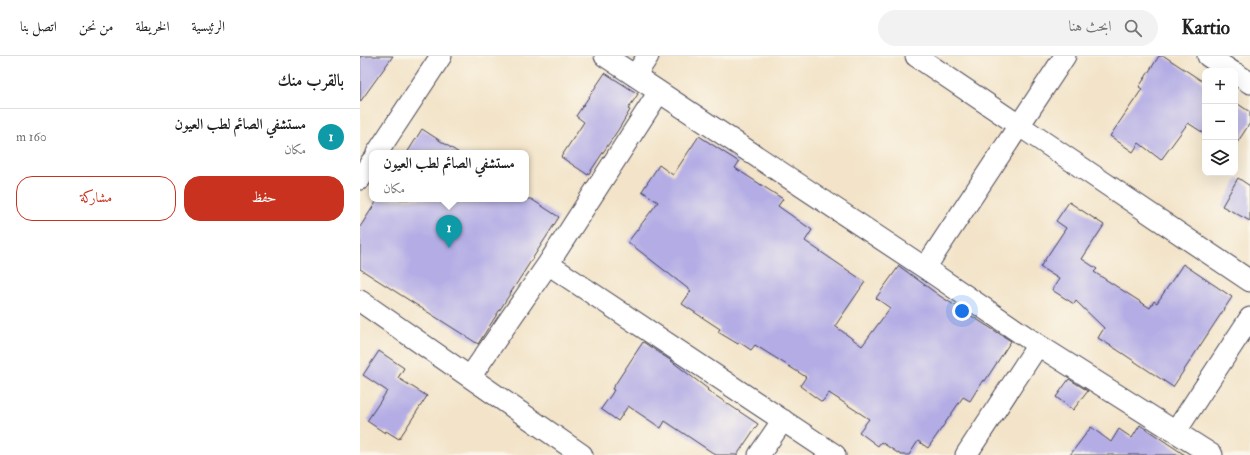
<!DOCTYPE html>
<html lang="ar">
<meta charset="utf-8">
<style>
:root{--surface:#fff;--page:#f2f2f2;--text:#222;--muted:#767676;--line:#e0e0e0;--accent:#c8321e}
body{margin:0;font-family:"IM FELL Double Pica",Amiri,serif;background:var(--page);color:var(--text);direction:rtl}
.controls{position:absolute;right:12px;top:12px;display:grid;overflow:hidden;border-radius:8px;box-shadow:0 4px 16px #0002}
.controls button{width:36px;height:36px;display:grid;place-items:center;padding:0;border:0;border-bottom:1px solid var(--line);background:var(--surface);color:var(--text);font:20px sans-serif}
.you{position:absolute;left:602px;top:255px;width:14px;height:14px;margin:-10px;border:3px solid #fff;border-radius:50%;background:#1a73e8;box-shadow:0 0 0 6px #1a73e833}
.badge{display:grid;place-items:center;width:26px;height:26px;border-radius:50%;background:var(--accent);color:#fff;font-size:13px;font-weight:700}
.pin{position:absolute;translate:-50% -33px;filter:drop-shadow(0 1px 2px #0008)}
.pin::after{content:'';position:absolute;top:21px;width:14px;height:12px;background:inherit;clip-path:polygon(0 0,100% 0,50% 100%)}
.popup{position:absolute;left:9px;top:94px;width:160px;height:52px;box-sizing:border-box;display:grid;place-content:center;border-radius:8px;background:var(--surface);filter:drop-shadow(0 1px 3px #0005);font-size:13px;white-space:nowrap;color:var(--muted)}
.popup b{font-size:15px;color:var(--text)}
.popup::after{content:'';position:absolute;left:50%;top:100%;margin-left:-8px;border:8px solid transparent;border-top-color:var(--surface)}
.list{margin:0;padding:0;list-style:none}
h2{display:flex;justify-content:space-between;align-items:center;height:52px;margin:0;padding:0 16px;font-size:17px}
h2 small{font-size:13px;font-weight:400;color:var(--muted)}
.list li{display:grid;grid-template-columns:26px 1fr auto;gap:12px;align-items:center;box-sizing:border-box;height:56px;padding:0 16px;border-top:1px solid var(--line)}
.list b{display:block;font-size:15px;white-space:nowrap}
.list p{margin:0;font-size:13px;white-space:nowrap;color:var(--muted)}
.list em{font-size:13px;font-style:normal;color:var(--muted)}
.actions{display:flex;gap:8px;padding:12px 16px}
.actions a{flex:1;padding:9px 0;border:1px solid var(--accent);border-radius:16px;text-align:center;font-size:14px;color:var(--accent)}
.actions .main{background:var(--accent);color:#fff}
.icon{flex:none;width:22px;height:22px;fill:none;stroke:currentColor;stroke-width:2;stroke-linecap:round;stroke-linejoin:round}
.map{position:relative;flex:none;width:890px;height:399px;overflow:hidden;direction:ltr}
header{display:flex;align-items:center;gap:24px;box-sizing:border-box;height:56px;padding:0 20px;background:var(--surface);border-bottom:1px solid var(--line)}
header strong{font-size:19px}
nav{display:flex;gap:22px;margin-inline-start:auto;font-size:14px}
.search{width:280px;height:36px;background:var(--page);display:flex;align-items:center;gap:10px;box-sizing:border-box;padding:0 14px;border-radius:22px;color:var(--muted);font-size:15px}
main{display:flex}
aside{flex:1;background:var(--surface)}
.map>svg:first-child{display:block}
.building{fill:#b4ade5}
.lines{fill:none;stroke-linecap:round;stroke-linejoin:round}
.minor-casing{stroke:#413f50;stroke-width:23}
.minor{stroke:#fff;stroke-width:21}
</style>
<header>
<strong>Kartio</strong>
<div class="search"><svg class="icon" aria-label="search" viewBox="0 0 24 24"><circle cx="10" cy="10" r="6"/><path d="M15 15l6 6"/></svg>ابحث هنا</div>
<nav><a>الرئيسية</a><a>الخريطة</a><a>من نحن</a><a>اتصل بنا</a></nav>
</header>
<main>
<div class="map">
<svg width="890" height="399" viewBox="0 0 890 399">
<rect width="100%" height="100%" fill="#fbf7ec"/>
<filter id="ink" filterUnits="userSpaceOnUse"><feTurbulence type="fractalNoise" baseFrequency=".025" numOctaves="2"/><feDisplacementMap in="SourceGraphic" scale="8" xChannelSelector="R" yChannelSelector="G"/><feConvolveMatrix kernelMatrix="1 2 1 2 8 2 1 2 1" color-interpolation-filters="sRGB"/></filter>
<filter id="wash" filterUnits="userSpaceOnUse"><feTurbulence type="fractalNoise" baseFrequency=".012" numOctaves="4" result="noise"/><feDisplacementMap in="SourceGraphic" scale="16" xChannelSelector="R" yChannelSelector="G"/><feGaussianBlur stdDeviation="0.9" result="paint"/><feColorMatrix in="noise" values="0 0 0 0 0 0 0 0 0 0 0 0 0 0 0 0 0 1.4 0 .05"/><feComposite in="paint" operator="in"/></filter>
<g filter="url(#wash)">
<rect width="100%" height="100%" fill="#f3e4c9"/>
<g id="blocks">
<path class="building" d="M0,0H33L0,46Z
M799,0H804L845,27V78L828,67L801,104L779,87L773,96L750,80L782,33L779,31Z
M245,17L278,38L268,53L270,54L260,71L228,119L201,101L224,66L216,60Z
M875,46L890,56V67L875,90Z
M62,73L99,97H47Z
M339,80L379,106L375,112L423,143L418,150L452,174L445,185L505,226L475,270L502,290L530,252L516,242L539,210L580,240L651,285L625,325L623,324L610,345L603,341L568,392L558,385L549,399H541L521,386L518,390L499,376L509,363L469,337L462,346L440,330L446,321L395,289L391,294L379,286L378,288L358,276L360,273L322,248L331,235L268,186L298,146L282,135L299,109L313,119Z
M878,122L890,130V165L862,150Z
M18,143H171L199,161L118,288L0,213V171Z
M709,146L744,169L722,203L737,213L734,216L790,252L794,245L797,247L823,208L872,241L813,331L756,293L738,282L744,272L716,245L714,248L692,234L699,223L680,211L706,172L696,165Z
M283,286L310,304L348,333L347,334L398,368L377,399H356L305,365L301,372L268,350L258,365L241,353L251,339L254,334L252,333Z
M19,295L44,312L38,322L67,340L39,383L26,375L25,377L7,365L27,335L3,319Z
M709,323L728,335L713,354L696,341Z
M780,369L825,399H710L731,371L751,386L759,373L772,382Z"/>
</g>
</g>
<g filter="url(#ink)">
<use href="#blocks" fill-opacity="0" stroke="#413f50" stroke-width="1"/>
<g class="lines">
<g class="minor-casing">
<path id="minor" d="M245,0L565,212L678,289L852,399
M556,0L890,225
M848,0L871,15
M875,17L890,27
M275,20L288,0
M17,97L81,0
M0,123L12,105
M188,208L475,399
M565,212L705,0
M0,245L222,399
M110,321L188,208L299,36
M816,375L890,262
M399,399L423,364
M606,399L678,289"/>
</g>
<use href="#minor" class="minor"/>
</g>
</g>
</svg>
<div class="controls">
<button>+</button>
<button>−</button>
<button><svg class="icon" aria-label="layers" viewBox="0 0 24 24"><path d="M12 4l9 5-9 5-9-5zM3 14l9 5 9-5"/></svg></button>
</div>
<div class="you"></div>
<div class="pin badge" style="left:89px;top:192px;background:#0f9aa8">1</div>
<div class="popup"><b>مستشفي الصائم لطب العيون</b>مكان</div>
</div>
<aside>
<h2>بالقرب منك<small></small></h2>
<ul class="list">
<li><span class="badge" style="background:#0f9aa8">1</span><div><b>مستشفي الصائم لطب العيون</b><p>مكان</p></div><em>160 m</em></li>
</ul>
<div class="actions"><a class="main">حفظ</a><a>مشاركة</a></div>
</aside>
</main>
